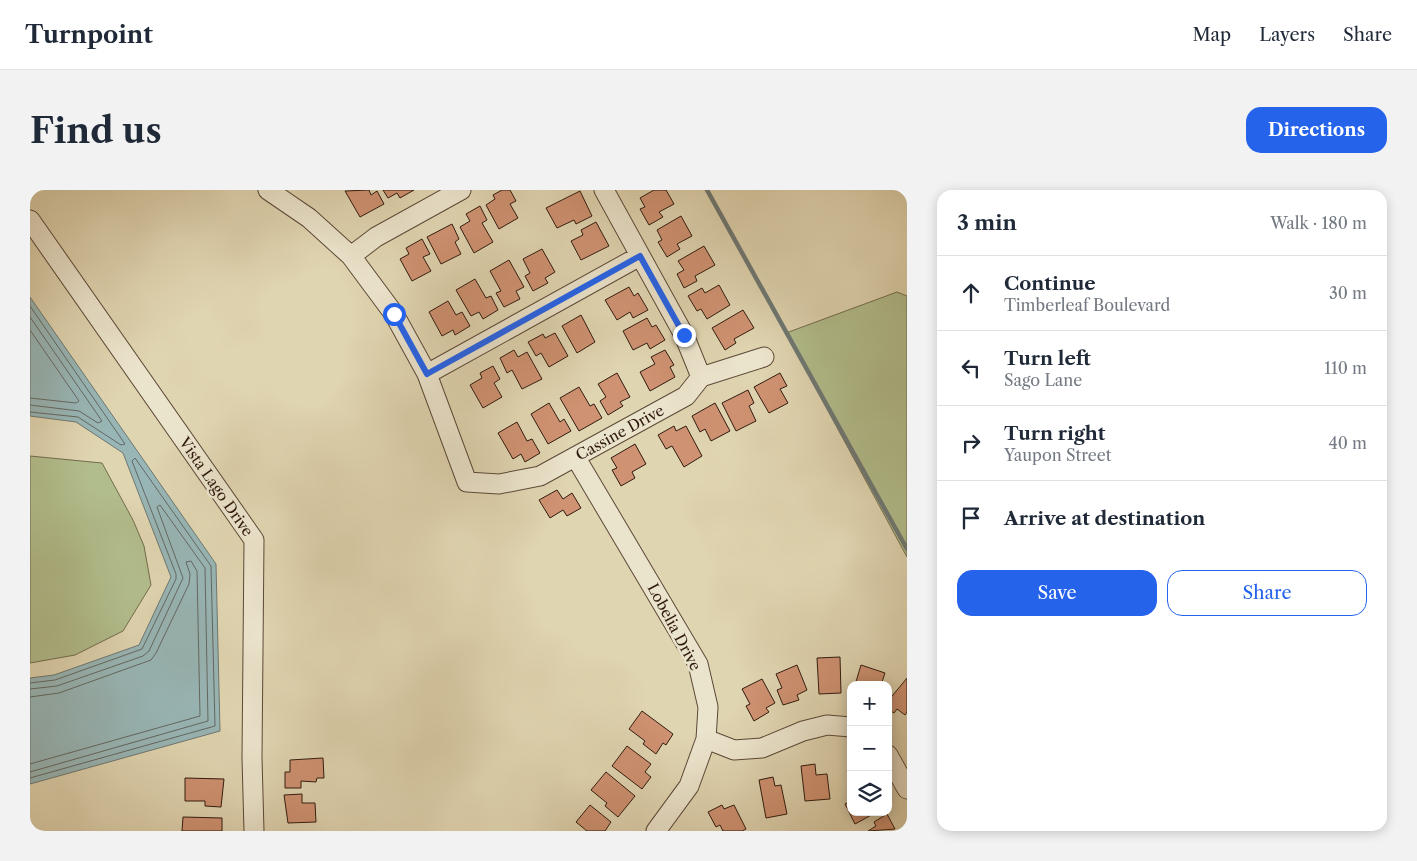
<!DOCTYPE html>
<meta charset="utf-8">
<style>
:root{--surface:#fff;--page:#f2f2f3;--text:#1f2937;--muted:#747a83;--line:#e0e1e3;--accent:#2563eb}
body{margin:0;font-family:"Libre Caslon Text",serif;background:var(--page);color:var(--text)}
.controls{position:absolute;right:15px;bottom:15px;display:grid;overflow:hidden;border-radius:10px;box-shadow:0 2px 12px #0003}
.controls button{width:45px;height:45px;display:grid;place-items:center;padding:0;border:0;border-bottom:1px solid var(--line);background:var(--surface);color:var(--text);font:25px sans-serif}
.stop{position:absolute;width:15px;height:15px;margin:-11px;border:4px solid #2563eb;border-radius:50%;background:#fff}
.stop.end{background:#2563eb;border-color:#fff;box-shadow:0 1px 5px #0008}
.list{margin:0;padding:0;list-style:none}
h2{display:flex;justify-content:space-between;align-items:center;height:65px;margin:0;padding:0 20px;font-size:21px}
h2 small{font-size:16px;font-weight:400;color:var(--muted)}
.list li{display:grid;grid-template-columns:32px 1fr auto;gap:15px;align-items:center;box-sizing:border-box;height:75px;padding:0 20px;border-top:1px solid var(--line)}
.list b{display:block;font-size:19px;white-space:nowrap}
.list p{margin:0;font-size:16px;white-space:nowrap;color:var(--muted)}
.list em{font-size:16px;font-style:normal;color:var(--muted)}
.actions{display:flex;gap:10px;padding:15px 20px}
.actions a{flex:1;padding:11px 0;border:1px solid var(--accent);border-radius:15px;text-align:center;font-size:18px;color:var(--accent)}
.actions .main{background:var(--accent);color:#fff}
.icon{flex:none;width:28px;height:28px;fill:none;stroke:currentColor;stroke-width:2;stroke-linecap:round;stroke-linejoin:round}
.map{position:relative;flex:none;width:877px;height:641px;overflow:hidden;border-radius:15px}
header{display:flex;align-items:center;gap:30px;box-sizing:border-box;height:70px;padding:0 25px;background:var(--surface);border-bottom:1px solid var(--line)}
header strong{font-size:24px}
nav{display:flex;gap:28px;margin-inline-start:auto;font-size:18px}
.intro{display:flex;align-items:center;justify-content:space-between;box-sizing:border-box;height:120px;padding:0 30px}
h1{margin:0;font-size:35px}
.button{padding:12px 22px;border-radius:15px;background:var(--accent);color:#fff;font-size:18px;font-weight:700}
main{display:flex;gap:30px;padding:0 30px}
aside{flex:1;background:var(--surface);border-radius:15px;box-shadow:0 2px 12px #0003}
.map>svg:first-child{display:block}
.green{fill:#b2bd8c;stroke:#716c4e}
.water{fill:#98b6b6;stroke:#6e7873}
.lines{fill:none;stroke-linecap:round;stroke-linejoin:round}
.shore{stroke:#646862;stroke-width:1}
.stream{stroke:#6e7873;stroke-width:4.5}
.building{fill:#cf9272;stroke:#301a0f}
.minor-casing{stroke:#5c4938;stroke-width:21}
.minor{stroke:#ebe4cc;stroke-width:19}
.route{stroke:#2563eb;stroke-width:6}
.labels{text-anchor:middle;stroke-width:5;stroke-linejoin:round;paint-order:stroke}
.street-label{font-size:15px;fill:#301a0f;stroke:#ebe4cc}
</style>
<header>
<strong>Turnpoint</strong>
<nav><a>Map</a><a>Layers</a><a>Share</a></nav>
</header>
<div class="intro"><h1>Find us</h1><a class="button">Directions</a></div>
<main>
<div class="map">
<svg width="877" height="641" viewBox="0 0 877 641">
<rect width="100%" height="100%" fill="#e0d5b1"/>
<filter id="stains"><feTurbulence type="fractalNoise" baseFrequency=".004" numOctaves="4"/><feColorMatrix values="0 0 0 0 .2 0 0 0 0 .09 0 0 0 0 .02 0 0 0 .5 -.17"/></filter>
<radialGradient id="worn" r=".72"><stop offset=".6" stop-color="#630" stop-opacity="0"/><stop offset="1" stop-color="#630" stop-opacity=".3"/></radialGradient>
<path class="green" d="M867,102L877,106V367L756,143Z
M0,266L72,273L103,330L114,356L121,395L93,441L45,465L0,473Z"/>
<path class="water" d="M0,107L186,374L190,541L0,594V488L24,485L109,455L141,387L93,263L46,232L0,226Z"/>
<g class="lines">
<path class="shore" d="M0,116L95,254L91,255L48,227L0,222
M0,127L72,231L68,233L49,221L0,215
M0,140L49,211L46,213L0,208
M0,493L25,490L112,459L146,389V384L102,271L105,268L181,376L185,536L0,588
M0,499L27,496L113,466L119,461L153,388L127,317L130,315L175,378L178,531L0,582
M0,507L29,503L121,470L126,463L159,394L160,384L156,372L161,371L167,381L170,526L0,574"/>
<path class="stream" d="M677,0L877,359"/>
</g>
<path class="building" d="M339,0L341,5L347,1L354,14L330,27L315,1Z
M353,0H384L370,8L367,3L358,8Z
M472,0H480L486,11L480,14L488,28L469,39L456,15L465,9L463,5Z
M624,0H636L644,14L629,22L633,27L619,35L610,19L615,17L610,8Z
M550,1L562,26L546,34L544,30L527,38L516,18Z
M450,16L457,30L452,33L463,52L444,63L430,37L440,31L436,24Z
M651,26L662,46L647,54L650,59L637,67L628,52L632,50L627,40Z
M566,32L579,56L551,70L541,51L553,45L551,40Z
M422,34L429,49L425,52L431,64L411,74L397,47Z
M392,49L400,64L393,67L401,81L382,91L370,69L379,64L376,58Z
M674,56L685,75L665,86L667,91L654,98L647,84L654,80L648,71Z
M512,59L525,82L515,88L518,93L503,101L495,86L500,83L493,69Z
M479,70L494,97L486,101L490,109L474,117L466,103L471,101L460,81Z
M445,89L456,108L461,106L468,120L453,129L449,122L441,126L426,100Z
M689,95L700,115L677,129L671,119L667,121L658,106L672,98L675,103Z
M599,97L604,106L608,103L618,120L603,128L600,122L587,130L575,110Z
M418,111L426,125L432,122L440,136L425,145L423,140L412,146L399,122Z
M713,120L724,138L704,149L706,153L695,160L682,138Z
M551,125L565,152L547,163L532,136Z
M617,128L622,137L626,135L635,150L620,159L617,153L603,160L593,141Z
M525,143L538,166L519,177L511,163L506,166L498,152L513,144L515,148Z
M484,160L488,167L497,162L512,189L492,199L482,180L477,183L470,168Z
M635,160L644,175L640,177L645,187L620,201L610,182L625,174L621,167Z
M463,176L470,189L464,193L472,207L453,218L440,195L452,188L450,183Z
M587,183L600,207L590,212L593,216L578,225L570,211L576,207L568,194Z
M750,183L757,196L750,199L758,213L739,223L724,197Z
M549,197L560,216L564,214L572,228L549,241L530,208Z
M718,200L724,213L719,216L726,231L706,241L692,213Z
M519,213L530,232L534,229L541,241L518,254L501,224Z
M685,213L700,241L681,251L675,239L670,242L662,226Z
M487,232L497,251L502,249L510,263L495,272L491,264L483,269L468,243Z
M644,236L646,241L656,236L672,266L654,277L642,256L636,259L628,245Z
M605,254L616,274L602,282L605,288L591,296L582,280L587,278L581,268Z
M527,300L533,309L542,303L551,318L537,326L533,320L520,328L509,310Z
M810,467L811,503L789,504L787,468Z
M767,475L777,500L767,505L769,510L753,515L747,500L752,498L746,484Z
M831,475L855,483L851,495H825Z
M877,488V522L875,525L867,519L864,523L858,519V511Z
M732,489L745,513L736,518L739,522L724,531L716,516L720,514L712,499Z
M612,521L643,544L636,555L633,553L626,564L613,554L615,551L599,539Z
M597,556L621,574L615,582L621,587L612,599L582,576Z
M293,568L294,588H287L286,592L271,591V598H255V582H260V570Z
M785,574L786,585L797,584L800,609L775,611L771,576Z
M576,582L605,606L588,627L575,616L577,613L561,600Z
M743,587L745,596L751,595L757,624L736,628L729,590Z
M155,588L194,589L191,617L175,616V611H155Z
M272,604V613H285L286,632L258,633L254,605Z
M821,611V622L845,623L825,634L815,614Z
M560,615L581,632L575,641H557L546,632Z
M692,615L694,619L704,615L716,639L712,641H693L690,635L686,637L678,622Z
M857,624L865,639L838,641L846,636L844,632Z
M153,627L192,628V641H152Z"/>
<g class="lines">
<g class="minor-casing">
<path id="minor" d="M238,0L279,28L321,66L364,124L397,184L437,292L469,294L510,286L656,206L671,187L734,167
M574,0L654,145L671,187
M0,30L224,350L222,568L224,641
M321,66L346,47L431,0
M397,184L610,66
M546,268L668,474L678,517L676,549L659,596L626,641
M676,549L704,560L732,558L773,541L797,535L821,537
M858,565L877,599"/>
</g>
<use href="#minor" class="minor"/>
</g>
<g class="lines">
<path class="route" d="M364,124L397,184L610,66L654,145"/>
</g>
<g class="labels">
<g class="street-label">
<text transform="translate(590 243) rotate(-29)" y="5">Cassine Drive</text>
<text transform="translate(186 297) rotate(55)" y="5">Vista Lago Drive</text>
<text transform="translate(644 437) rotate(62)" y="5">Lobelia Drive</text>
</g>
</g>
<rect width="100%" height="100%" filter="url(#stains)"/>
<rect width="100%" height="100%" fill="url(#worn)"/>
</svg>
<div class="controls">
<button>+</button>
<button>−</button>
<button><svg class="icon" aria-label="layers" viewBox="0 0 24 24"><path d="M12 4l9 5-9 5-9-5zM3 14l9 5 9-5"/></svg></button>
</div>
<div class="stop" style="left:364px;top:124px"></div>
<div class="stop end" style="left:654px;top:145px"></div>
</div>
<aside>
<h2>3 min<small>Walk · 180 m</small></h2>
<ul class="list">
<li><svg class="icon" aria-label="ahead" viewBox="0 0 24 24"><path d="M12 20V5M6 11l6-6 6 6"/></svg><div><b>Continue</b><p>Timberleaf Boulevard</p></div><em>30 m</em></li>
<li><svg class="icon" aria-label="left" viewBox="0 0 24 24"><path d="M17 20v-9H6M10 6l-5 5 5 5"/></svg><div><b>Turn left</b><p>Sago Lane</p></div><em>110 m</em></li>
<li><svg class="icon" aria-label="right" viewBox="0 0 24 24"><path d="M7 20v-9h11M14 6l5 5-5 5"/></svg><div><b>Turn right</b><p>Yaupon Street</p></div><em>40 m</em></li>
<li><svg class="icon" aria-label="arrive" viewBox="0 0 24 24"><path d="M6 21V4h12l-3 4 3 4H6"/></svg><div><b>Arrive at destination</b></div></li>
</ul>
<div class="actions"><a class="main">Save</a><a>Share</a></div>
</aside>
</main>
